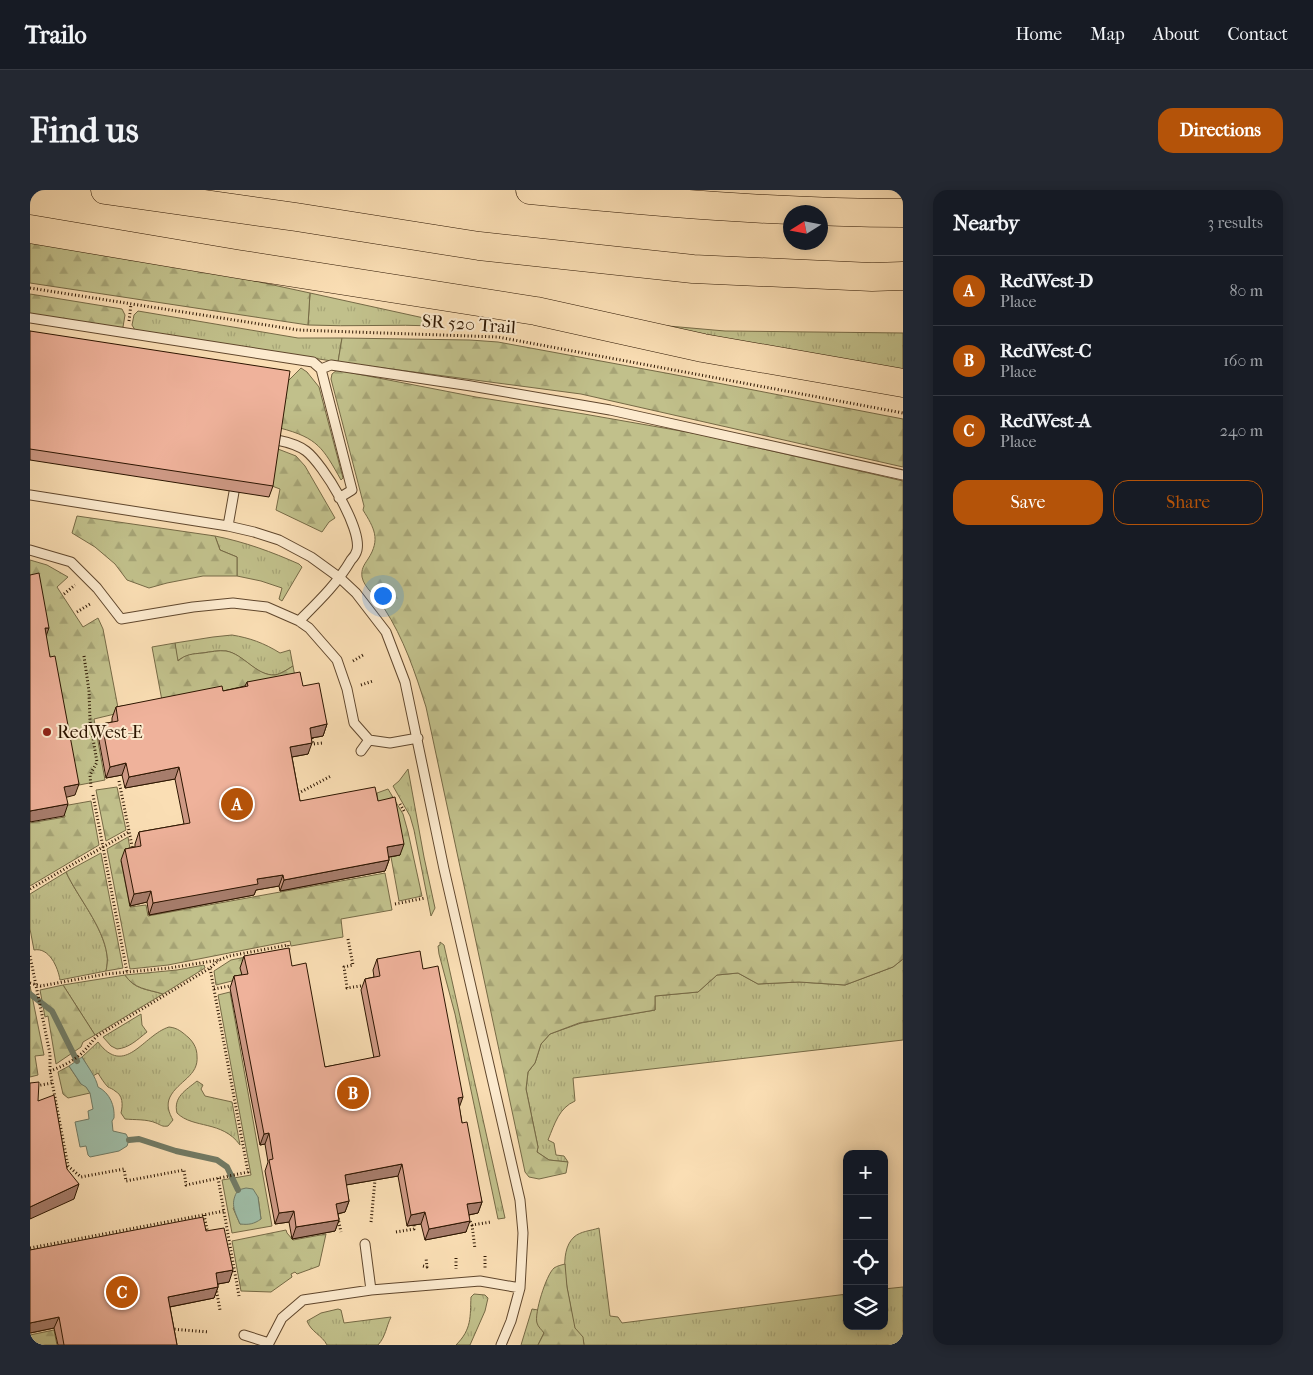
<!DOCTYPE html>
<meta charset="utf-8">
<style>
:root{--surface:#171b24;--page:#242831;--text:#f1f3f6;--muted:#9ea1a6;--line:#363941;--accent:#b45309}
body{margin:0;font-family:"IM FELL French Canon",serif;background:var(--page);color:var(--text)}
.controls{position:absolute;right:15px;bottom:15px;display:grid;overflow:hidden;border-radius:10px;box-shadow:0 2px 12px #0003}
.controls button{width:45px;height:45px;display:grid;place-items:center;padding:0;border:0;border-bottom:1px solid var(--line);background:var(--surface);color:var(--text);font:25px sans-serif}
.compass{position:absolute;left:753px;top:15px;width:45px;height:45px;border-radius:50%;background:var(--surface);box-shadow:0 2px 12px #0003;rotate:259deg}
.you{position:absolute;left:352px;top:405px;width:18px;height:18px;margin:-12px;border:4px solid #fff;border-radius:50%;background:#1a73e8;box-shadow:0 0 0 8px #1a73e833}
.badge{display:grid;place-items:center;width:32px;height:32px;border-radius:50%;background:var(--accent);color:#fff;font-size:16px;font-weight:700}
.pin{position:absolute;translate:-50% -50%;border:2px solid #fff;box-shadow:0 1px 5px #0006}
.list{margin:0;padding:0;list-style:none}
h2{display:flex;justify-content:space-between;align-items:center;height:65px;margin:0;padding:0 20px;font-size:21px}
h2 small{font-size:16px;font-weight:400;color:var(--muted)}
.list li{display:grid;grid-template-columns:32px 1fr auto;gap:15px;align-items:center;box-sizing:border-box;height:70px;padding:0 20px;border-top:1px solid var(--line)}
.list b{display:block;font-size:19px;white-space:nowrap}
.list p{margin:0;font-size:16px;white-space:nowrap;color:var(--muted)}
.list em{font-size:16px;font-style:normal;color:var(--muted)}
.actions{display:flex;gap:10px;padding:15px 20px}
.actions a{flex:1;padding:11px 0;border:1px solid var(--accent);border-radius:15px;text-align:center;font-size:18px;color:var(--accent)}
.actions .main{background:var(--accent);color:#fff}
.icon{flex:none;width:28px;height:28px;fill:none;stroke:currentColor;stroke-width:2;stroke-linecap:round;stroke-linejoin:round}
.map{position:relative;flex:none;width:873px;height:1155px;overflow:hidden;border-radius:15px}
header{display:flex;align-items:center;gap:30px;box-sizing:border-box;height:70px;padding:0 25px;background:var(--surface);border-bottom:1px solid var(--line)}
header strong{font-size:24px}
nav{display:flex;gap:28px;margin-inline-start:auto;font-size:18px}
.intro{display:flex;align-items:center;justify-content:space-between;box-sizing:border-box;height:120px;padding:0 30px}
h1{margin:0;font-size:35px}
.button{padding:12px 22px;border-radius:15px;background:var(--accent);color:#fff;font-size:18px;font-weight:700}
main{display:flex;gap:30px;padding:0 30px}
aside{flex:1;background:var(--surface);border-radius:15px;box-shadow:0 2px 12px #0003}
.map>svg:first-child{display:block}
.grass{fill:url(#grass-tufts);stroke:#766a46}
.forest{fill:url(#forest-firs);stroke:#766a46}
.garden{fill:#c1c08b;stroke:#766a46;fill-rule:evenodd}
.water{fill:#9fbda7;stroke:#717a64}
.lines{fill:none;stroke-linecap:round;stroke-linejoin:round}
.stream{stroke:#717a64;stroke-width:6}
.lane-casing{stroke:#60472d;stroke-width:11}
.highway-casing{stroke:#2c1500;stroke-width:29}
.path{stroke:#2c1500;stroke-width:3;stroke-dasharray:1 2.5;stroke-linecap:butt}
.lane{stroke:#fceace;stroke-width:9}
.highway{stroke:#fadeb4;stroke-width:28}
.wall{fill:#ce9985;stroke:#2c1500}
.shaded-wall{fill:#a77d6c;stroke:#2c1500}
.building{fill:#efb29b;stroke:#2c1500}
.poi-dot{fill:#8f2418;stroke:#fceace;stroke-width:2}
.labels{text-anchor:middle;stroke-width:4;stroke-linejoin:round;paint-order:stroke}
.street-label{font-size:18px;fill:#2c1500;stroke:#fceace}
.poi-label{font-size:18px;fill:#2c1500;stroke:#fceace;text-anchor:start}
</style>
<header>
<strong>Trailo</strong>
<nav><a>Home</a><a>Map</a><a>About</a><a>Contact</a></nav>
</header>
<div class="intro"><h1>Find us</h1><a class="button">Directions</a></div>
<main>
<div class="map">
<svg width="873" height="1155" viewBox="0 0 873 1155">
<defs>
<pattern id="grass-tufts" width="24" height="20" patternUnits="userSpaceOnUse" patternTransform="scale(1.25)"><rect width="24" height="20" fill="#c1c08b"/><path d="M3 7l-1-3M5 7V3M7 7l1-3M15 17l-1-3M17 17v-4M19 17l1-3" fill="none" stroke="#a6a476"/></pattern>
<pattern id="forest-firs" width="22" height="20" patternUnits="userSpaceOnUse" patternTransform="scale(1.25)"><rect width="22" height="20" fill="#c1c08b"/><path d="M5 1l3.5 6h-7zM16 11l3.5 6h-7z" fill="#a6a476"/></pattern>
</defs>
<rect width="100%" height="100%" fill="#fadeb4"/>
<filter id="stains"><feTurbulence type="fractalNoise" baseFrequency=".004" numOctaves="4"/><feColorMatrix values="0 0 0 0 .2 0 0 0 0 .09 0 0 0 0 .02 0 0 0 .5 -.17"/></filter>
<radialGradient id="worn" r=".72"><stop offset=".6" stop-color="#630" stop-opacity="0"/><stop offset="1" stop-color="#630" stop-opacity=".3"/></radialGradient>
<path class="grass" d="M280,103L403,130L408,136C365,134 321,137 278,135Z
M108,121L268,148H312L308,172L105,140L102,135L104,125Z
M581,131L695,141L873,143V185Z
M185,346C215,352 242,362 269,374L272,377L252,411L249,409L252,398L231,391L207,386V367L190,360Z
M202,445C220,448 234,453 250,463L260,460L263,476C258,479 251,484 245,485C226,486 213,464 196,461C189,460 180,462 172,463C162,464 156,465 147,471L145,453L183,447Z
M378,579L394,667L405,718L401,726L384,640L380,626L363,596L369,591Z
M36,682C48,708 73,736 77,765C78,770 77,776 76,781L30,790C28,777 19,757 4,760L0,739V704Z
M410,752L414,755L475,1028L468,1029L425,824L409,764L408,756L410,755Z
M873,769V850L543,888L545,911C529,918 525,933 518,950L524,953L526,965L534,966L538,972L519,970L507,962L508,957L496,899L498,882L505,873L511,854L520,844L551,833L625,820V806L668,802L687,785L708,783L728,794L769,792L815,795L863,777Z
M95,785C105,800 117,799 133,804L65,845L33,795Z
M111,824L112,835L117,842C107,850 99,858 87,859L81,856L73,847Z
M139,837C148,838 152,842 159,848C164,853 167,859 167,866C169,886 148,891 140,907C136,915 139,923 143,930L138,936C132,937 131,935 126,933C117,929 105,930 95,929L91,923C93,915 93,905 85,901C83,899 80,898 78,897C74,893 71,888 68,883L63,886L52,867L68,852C95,888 113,845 139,837Z
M167,891L173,895L171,899L175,906L202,912L210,955C192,930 163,939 147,923C143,907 156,900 167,891Z
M569,1038L580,1126L588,1127L592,1133L817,1104V1136H854V1099L873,1097V1155H554C553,1145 549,1146 545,1139C542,1134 542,1125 541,1119C538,1100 527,1063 544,1047C551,1041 560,1041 569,1038Z
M444,1104L455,1105L458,1108L455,1121L440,1155H426C442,1139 440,1127 441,1107Z
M308,1119L311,1120L314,1133L361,1127C356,1137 356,1146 348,1155H297C292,1145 281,1142 277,1131L291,1123Z
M502,1119L508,1120L507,1128L514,1143L508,1155H491Z"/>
<path class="forest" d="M0,47L87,61L280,103L278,135L0,93Z
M0,104L92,119L95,125L93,137L91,138L0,125Z
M312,148L440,150L468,152L641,184L873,229V277L551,204L308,172Z
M271,178L277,182L289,197L313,288L311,290C293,258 288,248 250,238L257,192Z
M307,180L446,207L554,224L668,244L873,291V769L863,777L815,795L769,792L728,794L708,783L687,785L668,802L625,806V820L549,833L520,844L511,854L505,873L498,882L496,899L508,957L507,962L519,970L538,972L536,983L509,989L499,987L495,982L396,517C385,482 374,449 354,418C348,408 334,398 332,387C331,379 334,375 338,369C351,349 344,338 333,320L334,316L301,189L302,184Z
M248,259L266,266L275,276L305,328L299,332L292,342L246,320L250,299L242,296Z
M47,326L185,346L190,360L207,367V386H173L137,393L119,398L97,390L85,374L65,357L42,343Z
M0,370L17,375L38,387L27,397L53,437L68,428L73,439L89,523L64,529L75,590L44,596L0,395Z
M145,453L148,471C156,464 162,464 173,463C180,462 189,460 196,461C214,464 226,486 245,485C251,484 258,479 263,476L266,492L133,516L122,457Z
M87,597L96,640L76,651L66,600Z
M358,599L373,624L378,642L392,706L369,711L361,667L370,665L361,619L348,612L347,603Z
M61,611L69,655L0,696V633L35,627L33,616Z
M98,647L101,665L91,671L100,717L116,715L118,726L355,683L362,720L311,729L313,747L261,756L260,751L138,775L100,779L77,659Z
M71,663L93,778L76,781C77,776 78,770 77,765C73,736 48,708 36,682Z
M255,759L211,778L212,785L206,790L186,795L184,781L201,770Z
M174,775L175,778L133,804C117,799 104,799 95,785L147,780Z
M33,795L65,845L53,852L51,857L26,874L18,826L15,827L10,800Z
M0,796L14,865L5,866L8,885L0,887Z
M39,876L51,894L56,896L60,903L38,908L33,904L28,882Z
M256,1040L257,1043L263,1050L296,1044L289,1076L267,1084L265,1082L261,1084L262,1087L241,1102L211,1101L202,1051Z
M535,1074L537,1097L545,1138L553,1147L554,1155H508L514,1143C512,1140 508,1137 507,1133C504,1124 516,1085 524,1078C527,1076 531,1075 535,1074Z
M24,1140L27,1155H0V1145Z"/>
<path class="garden" d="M200,802L242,1036L202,1043L192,990L221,985L188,805ZM228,1007L231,1029L210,1034L203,1018Z"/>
<path class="water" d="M52,867C58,877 66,887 68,897C80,903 85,916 84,928L82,931L83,941L96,944L99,950L97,956L89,961L60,967L58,965L56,956L50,957L45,932L59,929L58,921L63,919L60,903L56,897L51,894L39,876Z
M216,998L223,999L228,1007L231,1029C224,1034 219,1035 210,1034C204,1020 200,1013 208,1000Z"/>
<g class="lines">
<path class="stream" d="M0,804L22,821L47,871
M99,950L109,949L146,961L187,970L197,977L208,1000"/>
<g class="lane-casing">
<path id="lane" d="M0,128L283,172L291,179L322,300L309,308
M291,179L301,175L441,196L580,220L873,285
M247,250C257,252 268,255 276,261C293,274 332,338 327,360C326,364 323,368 321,370C307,394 288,412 269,431
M0,305L198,336L224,342L249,350L281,367L310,388L326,403L356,442L375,492L414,679L490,1010L493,1043L490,1098
M198,336L204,302
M0,360L41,372L67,398L91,429L163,417L203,413L237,417L269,431L279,438L307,470L317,499L324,533L339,550L360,553L388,548
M331,561L339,550
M335,1054L341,1100
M214,1145L239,1153
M238,1155L252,1128L273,1110L341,1100L450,1091L490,1098L481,1131L471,1155"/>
</g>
<g class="highway-casing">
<path id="highway" d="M75,0L266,27L449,56L663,79L842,87L873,86
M500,0C624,12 748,23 873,23
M0,39L207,74L506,121L673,158L873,193"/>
</g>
<path class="path" d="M0,98L268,140L468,147L873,223
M99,131L101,114
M34,404L45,395
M47,422L60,414
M54,466L59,501L60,531L67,572L60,585L61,597
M323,471L333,465
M331,495L343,491
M282,548L283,554L293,553
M89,591L103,661
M63,605L97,782
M265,605L301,586
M370,614L374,621
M0,699L99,642
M365,714L395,708
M318,749L323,775L314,777L317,798L337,795
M0,766L20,864V881L38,976L51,987L94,979L96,991L154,980L156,995L218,982L180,778
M0,793L11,796L76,784L139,778L189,770L199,766L258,755L259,761
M184,799L205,795
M20,881C31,877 46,870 54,861C59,856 62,851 67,846L180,778L189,770
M0,897L22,893
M188,988L209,1106
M174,1025L178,1044
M308,1028L311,1042
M437,1031H440L442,1035L461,1032
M341,1032L345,990
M442,1035L445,1059
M366,1042L384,1039V1035
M0,1058L194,1021
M455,1066V1078
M426,1068V1079
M393,1076L397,1077L396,1068
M186,1098L190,1120
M141,1139L179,1142"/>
<use href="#lane" class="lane"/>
<use href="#highway" class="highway"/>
</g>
<path class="wall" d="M0,141L243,296L239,307L0,270Z
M217,492L273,496L297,534L293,546L282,548L278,564L262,567L270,611H348L370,665L359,667V670L355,681L250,701L249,696L226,700L224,705L119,725L117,712L100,716L91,670L95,659L105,657V654L109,642L154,634L145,589L95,598L92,585L76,588L68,545L72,534L82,532V528L86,517L193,501L215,496Z
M214,766L262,776L295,877L344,868L331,800L335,789L344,787L343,780L347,769L393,779L429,916L432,933L452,1012L448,1023L439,1025L436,1042L395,1050L391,1034L377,1036L368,986L316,995L319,1011L315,1022L308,1024L309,1030L305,1041L262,1049L259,1032L245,1034L235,981L238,972L235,954L230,955L200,798L204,786L212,785L210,778Z
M176,1041L199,1092L188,1094V1097L184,1108L140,1117L147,1155H28L24,1138L0,1143V1060Z"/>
<path class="shaded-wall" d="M15,438H19L15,449Z
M297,534L293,546L275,549L280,538Z
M282,553L278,564L256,568L260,557Z
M96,573L92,585L76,588L80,577Z
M149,577L145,589L95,598L99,587Z
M49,594L45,605L30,609L34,597Z
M38,614L34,626L0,632V621Z
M374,654L370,665L353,668L357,657Z
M359,670L355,681L250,701L254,690Z
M253,685L249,696L226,700L224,705L119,725L123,713L227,689Z
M121,701L117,712L100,716L104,704Z
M433,907L429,918L428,908Z
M239,943L235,954L230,955L234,944Z
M372,974L368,986L310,996L315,985Z
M49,994L44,1009L0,1029V1017Z
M319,1011L315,1022L302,1025L306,1014Z
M452,1012L448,1023L433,1026L437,1014Z
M264,1021L259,1032L245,1034L249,1023Z
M395,1022L391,1034L377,1036L381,1025Z
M309,1030L305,1041L262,1049L266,1037Z
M440,1031L436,1042L395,1050L399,1039Z
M203,1080L199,1092L182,1095L186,1083Z
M188,1097L184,1108L134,1118L138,1107Z
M29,1127L24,1138L0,1143V1133Z"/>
<path class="building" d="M0,141L260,181L243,296L0,259Z
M9,383L19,438H15L20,467L25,466L49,594L34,597L38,614L0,621V385Z
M270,482L273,496L289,493L297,534L280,538L282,553L260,557L270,611L345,597L348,611L365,607L374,654L357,657L359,670L254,690L253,685L227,689L228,694L123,713L121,701L104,704L95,659L111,656L109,642L160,633L149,577L99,587L96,573L80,577L72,534L88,531L86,517L192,496L193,501L218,496L217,492Z
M259,758L262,776L276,773L295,877L350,866L335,789L350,786L347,769L390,761L393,779L408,776L433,907L428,908L432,933L437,932L452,1012L437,1014L440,1031L399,1039L395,1022L381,1025L372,974L315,985L319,1011L306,1014L309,1030L266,1037L264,1021L249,1023L239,970L243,969L239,943L234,944L204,786L218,784L214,766Z
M9,892L8,911L24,905L37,979L49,994L0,1017V893Z
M173,1027L176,1041L194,1038L203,1080L186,1083L188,1097L138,1107L147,1155H34L29,1127L0,1133V1060Z"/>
<circle class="poi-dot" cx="17" cy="542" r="5"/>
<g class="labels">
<g class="street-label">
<text transform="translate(439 134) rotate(4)" y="6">SR 520 Trail</text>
</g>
<g class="poi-label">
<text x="27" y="548">RedWest-E</text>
</g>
</g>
<rect width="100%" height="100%" filter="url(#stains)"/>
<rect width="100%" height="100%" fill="url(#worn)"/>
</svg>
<div class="controls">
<button>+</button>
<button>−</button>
<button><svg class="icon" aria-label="locate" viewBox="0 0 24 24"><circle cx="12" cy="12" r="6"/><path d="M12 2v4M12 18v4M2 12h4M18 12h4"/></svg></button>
<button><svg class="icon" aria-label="layers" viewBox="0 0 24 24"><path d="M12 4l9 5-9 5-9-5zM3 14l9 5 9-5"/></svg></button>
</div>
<svg class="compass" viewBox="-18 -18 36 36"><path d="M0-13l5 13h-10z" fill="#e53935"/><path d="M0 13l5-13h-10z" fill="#9ea1a6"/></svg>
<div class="you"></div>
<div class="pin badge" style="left:207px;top:614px">A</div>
<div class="pin badge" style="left:323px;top:903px">B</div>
<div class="pin badge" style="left:92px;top:1102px">C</div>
</div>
<aside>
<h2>Nearby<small>3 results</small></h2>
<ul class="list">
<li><span class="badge">A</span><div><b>RedWest-D</b><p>Place</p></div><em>80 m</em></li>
<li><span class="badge">B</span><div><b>RedWest-C</b><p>Place</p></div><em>160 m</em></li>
<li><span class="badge">C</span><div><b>RedWest-A</b><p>Place</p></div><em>240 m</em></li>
</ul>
<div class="actions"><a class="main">Save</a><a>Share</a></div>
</aside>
</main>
